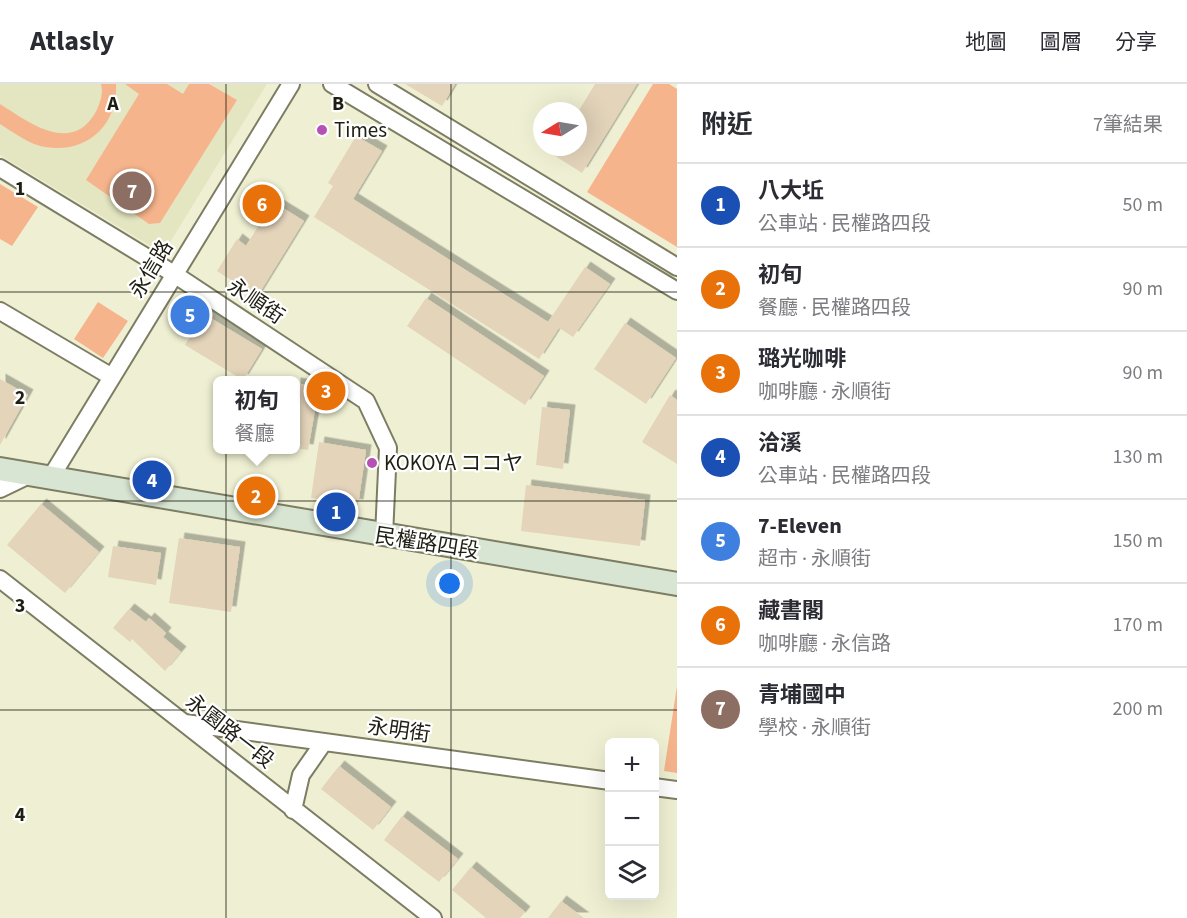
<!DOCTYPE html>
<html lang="zh-TW">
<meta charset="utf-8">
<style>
:root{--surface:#fff;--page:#f7f7f7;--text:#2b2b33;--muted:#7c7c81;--line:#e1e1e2;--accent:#0f766e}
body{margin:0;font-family:"Source Sans 3","Noto Sans TC","Noto Sans JP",sans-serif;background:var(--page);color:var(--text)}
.controls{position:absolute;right:18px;bottom:18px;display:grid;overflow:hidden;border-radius:9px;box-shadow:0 6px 24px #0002}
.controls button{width:54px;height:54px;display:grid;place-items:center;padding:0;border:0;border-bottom:2px solid var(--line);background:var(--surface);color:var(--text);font:30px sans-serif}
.compass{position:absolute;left:533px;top:18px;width:54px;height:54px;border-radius:50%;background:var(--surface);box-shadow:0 6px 24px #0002;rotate:259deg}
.you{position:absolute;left:450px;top:500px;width:21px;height:21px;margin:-15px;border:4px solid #fff;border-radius:50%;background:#1a73e8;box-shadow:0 0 0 9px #1a73e833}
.badge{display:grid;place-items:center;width:39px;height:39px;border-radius:50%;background:var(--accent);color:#fff;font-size:20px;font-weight:700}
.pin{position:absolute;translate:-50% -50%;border:3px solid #fff;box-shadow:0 2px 6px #0006}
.popup{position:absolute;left:213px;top:292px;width:87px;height:78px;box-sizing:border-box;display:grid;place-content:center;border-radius:9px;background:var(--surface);filter:drop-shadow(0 2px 4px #0005);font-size:20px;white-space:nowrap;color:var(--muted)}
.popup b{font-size:22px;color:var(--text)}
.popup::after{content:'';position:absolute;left:50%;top:100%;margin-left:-12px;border:12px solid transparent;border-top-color:var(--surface)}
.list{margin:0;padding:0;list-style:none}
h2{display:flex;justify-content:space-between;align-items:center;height:78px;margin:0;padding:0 24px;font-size:26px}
h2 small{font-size:20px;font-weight:400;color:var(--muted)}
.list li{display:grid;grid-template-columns:39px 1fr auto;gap:18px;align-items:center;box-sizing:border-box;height:84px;padding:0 24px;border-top:2px solid var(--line)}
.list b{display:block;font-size:22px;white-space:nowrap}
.list p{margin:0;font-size:20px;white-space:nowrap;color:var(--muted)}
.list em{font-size:20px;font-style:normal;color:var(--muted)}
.icon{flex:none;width:33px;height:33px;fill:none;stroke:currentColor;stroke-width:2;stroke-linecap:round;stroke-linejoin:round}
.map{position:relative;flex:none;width:677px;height:834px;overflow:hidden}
header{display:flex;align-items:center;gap:36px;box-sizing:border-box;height:84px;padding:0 30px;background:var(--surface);border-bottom:2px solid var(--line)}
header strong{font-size:28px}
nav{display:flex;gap:33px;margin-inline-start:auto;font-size:21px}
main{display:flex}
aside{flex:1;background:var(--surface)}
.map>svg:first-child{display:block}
.built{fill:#e4e5c1}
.green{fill:#f6b48c}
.building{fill:#e3d4ba;filter:url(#shadow)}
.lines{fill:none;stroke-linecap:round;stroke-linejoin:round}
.street-casing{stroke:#7d7d63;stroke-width:20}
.secondary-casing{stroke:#7d7d63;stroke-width:26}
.street{stroke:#fff;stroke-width:16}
.secondary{stroke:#d8e5d2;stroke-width:22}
.grid{fill:none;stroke:#1e1e13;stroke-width:1.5;stroke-opacity:0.55}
.poi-dot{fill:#b750b4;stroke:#fff;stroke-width:2}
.labels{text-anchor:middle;stroke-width:4.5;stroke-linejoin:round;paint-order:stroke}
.poi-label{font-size:21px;fill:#1e1e13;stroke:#fff;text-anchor:start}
.street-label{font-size:21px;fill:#1e1e13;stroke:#fff}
.grid-label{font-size:20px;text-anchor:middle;font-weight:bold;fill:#1e1e13;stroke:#fff;stroke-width:4.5;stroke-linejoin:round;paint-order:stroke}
</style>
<header>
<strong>Atlasly</strong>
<nav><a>地圖</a><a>圖層</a><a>分享</a></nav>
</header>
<main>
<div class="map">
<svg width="677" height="834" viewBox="0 0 677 834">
<defs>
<filter id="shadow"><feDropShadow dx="5.5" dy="-5.5" stdDeviation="0" flood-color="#0004"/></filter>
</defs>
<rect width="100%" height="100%" fill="#eff0d3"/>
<path class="built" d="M0,0H267L166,165L154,164L0,71Z"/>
<path class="green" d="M101,0H116C118,41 87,70 45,63C30,61 13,48 0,40V20C27,37 69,70 94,31C99,23 104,10 101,0Z
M125,0H167L183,10L189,0H209L237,16L160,139L149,140L86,96L139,10Z
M653,0H669L677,5V163L587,108Z
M0,100L38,123L12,162L0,155Z
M98,218L128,237L103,274L74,255Z
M677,602V689L664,687Z"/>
<path class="building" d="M405,0H455L442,22Z
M595,0H637L582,89L552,70L556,63H578V28Z
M356,52L382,67L353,115L548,238L585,183L610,200L573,253L559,244L539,275L314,133L333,102L328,99Z
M273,118L304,137L257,213L217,187L237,155L246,162Z
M426,214L544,292L525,321L407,242Z
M204,230L262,265L243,296L185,261Z
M625,239L676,274L646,320L594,285Z
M0,295L28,311L0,361Z
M295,299L319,303L308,366L295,364Z
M670,311L677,316V380L642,358Z
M542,323L570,326L563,385L536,381Z
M319,358L366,366L358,421L311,414Z
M526,401L645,416L640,462L521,447Z
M41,420L99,468L65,509L7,461Z
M179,454L240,463L231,528L169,519Z
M113,462L161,469L156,501L108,493Z
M129,525L146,538L149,534L166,549L163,553L181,568L165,587L132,555L130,558L113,544Z
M339,682L391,723L373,746L321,705Z
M402,732L458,775L439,798L384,756Z
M471,783L525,828L520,834H486L452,806Z
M561,817L584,834H548Z"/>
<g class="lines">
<g class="street-casing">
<path id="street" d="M332,0L677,207
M377,0L677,183
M0,84L174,190L366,317L388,364L384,452
M0,227L112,293
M51,393L291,0
M0,405L31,390
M0,495L433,834
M185,639L610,697
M654,703L677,706
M293,726L301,691L324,658"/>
</g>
<g class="secondary-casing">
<path id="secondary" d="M0,385L677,500"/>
</g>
<use href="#street" class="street"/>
<use href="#secondary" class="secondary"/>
</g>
<path class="grid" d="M226,0V834M451,0V834M0,208H677M0,417H677M0,626H677"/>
<g class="poi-dot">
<circle cx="322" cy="46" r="6"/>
<circle cx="372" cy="379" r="6"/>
</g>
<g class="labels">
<g class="poi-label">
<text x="334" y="53">Times</text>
<text x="384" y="386">KOKOYA ココヤ</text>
</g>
<g class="street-label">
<text transform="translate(151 185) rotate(-59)" y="7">永信路</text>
<text transform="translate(256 217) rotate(34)" y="7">永順街</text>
<text transform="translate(427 459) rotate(9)" y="7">民權路四段</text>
<text transform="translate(399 646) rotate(8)" y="7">永明街</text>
<text transform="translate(230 647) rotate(38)" y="7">永園路一段</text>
</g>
</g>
<g class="grid-label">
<text x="113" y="26">A</text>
<text x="338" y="26">B</text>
<text x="20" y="111">1</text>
<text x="20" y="320">2</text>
<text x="20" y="528">3</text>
<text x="20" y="737">4</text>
</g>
</svg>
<div class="controls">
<button>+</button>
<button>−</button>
<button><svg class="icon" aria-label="layers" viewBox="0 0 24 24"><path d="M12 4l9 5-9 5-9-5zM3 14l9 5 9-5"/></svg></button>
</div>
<svg class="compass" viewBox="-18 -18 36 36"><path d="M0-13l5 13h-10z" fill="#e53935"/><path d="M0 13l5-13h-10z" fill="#7c7c81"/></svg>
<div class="you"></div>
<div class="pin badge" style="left:336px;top:428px;background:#1a4fb4">1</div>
<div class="pin badge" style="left:256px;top:412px;background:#e8710a">2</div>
<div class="popup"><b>初旬</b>餐廳</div>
<div class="pin badge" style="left:326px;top:307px;background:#e8710a">3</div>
<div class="pin badge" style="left:152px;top:396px;background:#1a4fb4">4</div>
<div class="pin badge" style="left:190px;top:231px;background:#3f7fe0">5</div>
<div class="pin badge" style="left:262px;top:120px;background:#e8710a">6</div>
<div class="pin badge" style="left:132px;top:107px;background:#8d6e63">7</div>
</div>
<aside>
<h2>附近<small>7筆結果</small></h2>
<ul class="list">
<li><span class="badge" style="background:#1a4fb4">1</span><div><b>八大坵</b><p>公車站 · 民權路四段</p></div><em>50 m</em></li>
<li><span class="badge" style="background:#e8710a">2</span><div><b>初旬</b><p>餐廳 · 民權路四段</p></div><em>90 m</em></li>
<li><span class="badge" style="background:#e8710a">3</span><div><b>璐光咖啡</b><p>咖啡廳 · 永順街</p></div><em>90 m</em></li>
<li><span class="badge" style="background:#1a4fb4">4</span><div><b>洽溪</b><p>公車站 · 民權路四段</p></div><em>130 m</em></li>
<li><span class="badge" style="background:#3f7fe0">5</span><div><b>7-Eleven</b><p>超市 · 永順街</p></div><em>150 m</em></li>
<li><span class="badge" style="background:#e8710a">6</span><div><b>藏書閣</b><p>咖啡廳 · 永信路</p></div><em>170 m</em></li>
<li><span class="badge" style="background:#8d6e63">7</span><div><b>青埔國中</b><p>學校 · 永順街</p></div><em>200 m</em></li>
</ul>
</aside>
</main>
